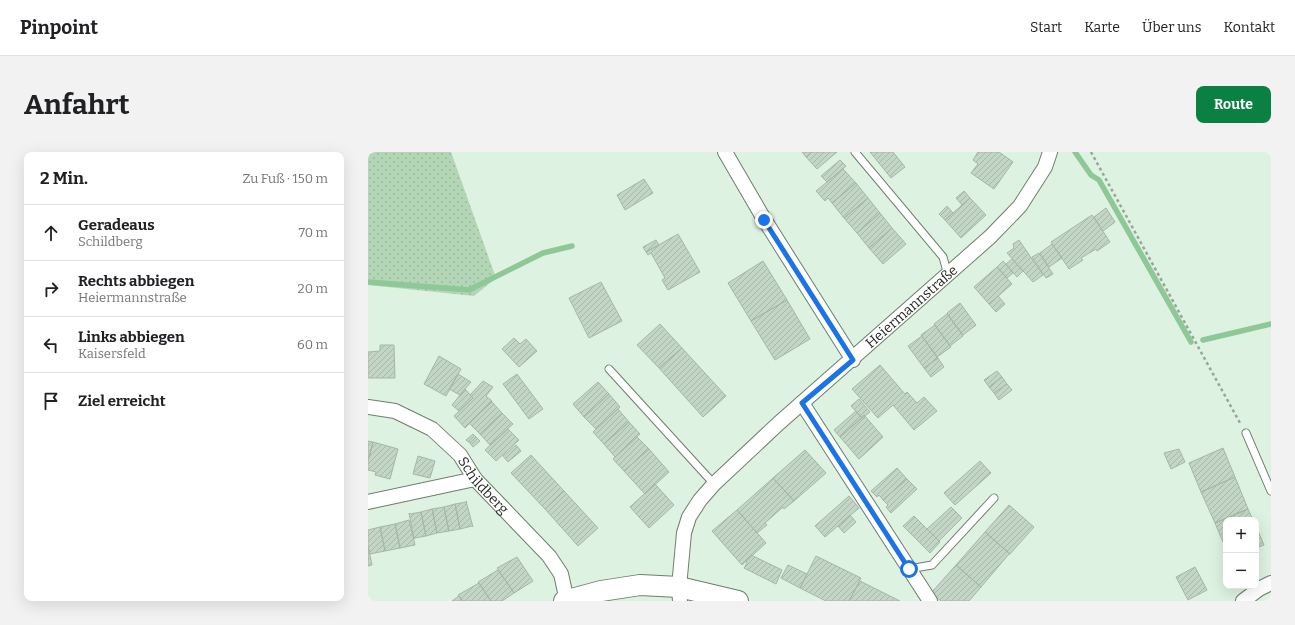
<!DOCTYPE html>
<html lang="de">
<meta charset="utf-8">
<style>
:root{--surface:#fff;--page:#f2f2f2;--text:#202124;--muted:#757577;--line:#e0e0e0;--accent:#0b8043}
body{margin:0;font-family:Bitter,serif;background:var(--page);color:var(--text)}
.controls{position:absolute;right:12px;bottom:12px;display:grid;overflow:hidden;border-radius:8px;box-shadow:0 4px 16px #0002}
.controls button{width:36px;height:36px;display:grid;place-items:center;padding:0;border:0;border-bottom:1px solid var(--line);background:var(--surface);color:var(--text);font:20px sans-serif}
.stop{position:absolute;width:12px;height:12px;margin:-9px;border:3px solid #1a73e8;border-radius:50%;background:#fff}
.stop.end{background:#1a73e8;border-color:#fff;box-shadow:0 1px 4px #0008}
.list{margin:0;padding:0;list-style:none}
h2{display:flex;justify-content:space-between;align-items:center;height:52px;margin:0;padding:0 16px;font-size:17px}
h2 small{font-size:13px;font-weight:400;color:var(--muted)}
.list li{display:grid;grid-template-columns:26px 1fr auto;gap:12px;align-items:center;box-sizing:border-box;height:56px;padding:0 16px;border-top:1px solid var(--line)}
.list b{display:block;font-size:15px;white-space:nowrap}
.list p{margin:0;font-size:13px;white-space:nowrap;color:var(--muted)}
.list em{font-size:13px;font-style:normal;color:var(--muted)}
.icon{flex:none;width:22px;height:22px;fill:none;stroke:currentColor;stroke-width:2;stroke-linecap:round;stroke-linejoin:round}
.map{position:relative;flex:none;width:903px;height:449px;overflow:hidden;border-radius:8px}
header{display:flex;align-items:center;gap:24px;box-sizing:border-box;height:56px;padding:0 20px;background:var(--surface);border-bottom:1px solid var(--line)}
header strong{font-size:19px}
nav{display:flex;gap:22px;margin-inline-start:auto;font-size:14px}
.intro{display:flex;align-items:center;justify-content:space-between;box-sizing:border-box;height:96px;padding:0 24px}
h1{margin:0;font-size:28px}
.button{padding:10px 18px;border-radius:8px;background:var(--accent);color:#fff;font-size:14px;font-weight:700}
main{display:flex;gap:24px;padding:0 24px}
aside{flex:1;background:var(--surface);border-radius:8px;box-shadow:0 4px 16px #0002}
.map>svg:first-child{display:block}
.grass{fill:url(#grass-dots)}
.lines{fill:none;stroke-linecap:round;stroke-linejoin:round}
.stream{stroke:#8dc896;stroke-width:5.5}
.building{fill:url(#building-hatch);stroke:#a5b7a7}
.lane-casing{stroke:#6d7e6f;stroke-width:9}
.street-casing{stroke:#6d7e6f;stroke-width:16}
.secondary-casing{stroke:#6d7e6f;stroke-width:22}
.path{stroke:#97a699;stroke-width:2.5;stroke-dasharray:3 3;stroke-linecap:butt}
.lane{stroke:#fff;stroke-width:7}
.street{stroke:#fff;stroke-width:14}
.secondary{stroke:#fff;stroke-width:20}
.route{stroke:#1a73e8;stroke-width:5}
.labels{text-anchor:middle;stroke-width:3.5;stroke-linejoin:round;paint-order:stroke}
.street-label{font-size:14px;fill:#212822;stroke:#fff}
</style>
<header>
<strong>Pinpoint</strong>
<nav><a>Start</a><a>Karte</a><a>Über uns</a><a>Kontakt</a></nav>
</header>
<div class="intro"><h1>Anfahrt</h1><a class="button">Route</a></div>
<main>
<aside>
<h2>2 Min.<small>Zu Fuß · 150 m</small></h2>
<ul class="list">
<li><svg class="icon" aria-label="ahead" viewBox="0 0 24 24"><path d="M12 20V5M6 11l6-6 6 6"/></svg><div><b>Geradeaus</b><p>Schildberg</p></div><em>70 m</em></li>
<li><svg class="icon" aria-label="right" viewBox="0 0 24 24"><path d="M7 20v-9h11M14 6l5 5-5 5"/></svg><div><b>Rechts abbiegen</b><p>Heiermannstraße</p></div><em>20 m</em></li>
<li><svg class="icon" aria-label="left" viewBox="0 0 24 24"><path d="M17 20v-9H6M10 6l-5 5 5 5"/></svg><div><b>Links abbiegen</b><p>Kaisersfeld</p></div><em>60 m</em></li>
<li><svg class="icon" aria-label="arrive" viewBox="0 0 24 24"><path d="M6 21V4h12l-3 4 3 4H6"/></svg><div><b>Ziel erreicht</b></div></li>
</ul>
</aside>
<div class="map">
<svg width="903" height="449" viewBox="0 0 903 449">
<defs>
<pattern id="grass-dots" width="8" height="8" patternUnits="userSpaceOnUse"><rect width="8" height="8" fill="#b3d6b7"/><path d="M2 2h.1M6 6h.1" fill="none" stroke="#9ab89d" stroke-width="1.8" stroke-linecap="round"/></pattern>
<pattern id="building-hatch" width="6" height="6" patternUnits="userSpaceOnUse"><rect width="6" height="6" fill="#c3d6c5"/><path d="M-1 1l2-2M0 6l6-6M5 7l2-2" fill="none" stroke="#a7b8a9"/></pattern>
</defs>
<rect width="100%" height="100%" fill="#def2e1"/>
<path class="grass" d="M0,0H83L128,126L106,144L0,133Z"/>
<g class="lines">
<path class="stream" d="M707,0L723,23L731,28L823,190
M0,130L101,138L175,101L204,94
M835,188L903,172"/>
</g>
<path class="building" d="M434,0H444L438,5Z
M444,0H469L449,17L438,5Z
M502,0H525L537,15L523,26Z
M610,0H631L645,10L626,37L603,21L610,12L605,8Z
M472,8L478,14L459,30L453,24Z
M476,16L475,17L488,31L464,51L460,46L457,49L448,39Z
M276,27L285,41L257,58L249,43Z
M488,31L500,46L476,66L464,51Z
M596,39L602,46L594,53L588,46Z
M500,46L512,61L489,81L476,66Z
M602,46L618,63L593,86L577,68Z
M579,54L585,61L577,68L571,62Z
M738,56L747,70L735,79L726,65Z
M512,61L524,76L501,96L489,81Z
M724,63L742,90L729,99L728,97L713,106L715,108L701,117L683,90Z
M524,76L538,92L515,112L501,96Z
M310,82L332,120L300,138L294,128L297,126L283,101L280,103L278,100Z
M288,88L291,93L278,100L275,95Z
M651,88L675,123L665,130L639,101L646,96L645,92Z
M684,92L694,106L681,115L672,101Z
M671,101L685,122L678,126L664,105Z
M644,107L655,119L649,125L638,112Z
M395,109L419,148L383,169L360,131Z
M635,109L645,121L639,126L629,115Z
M629,115L644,132L621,152L606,135Z
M233,130L254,169L221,186L201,146Z
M630,144L637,152L628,160L621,152Z
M419,148L442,187L407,208L383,169Z
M592,151L608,173L595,183L579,161Z
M579,162L595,184L582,194L566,172Z
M292,172L314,196L291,216L269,193Z
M567,173L583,195L569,205L553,183Z
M554,184L570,206L556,216L540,194Z
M146,186L152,192L158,187L169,199L151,215L134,197Z
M12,193H26L27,226H0V200L12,199Z
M314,196L358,244L335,265L291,216Z
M71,204L93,217L78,244L56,232Z
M570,206L576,215L563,225L556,216Z
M512,213L537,242L539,240L549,251L556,245L569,259L546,278L525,253L510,266L484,237Z
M629,219L634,225L621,235L616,228Z
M90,222L103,230L92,243L81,237Z
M149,222L175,257L161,267L135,232Z
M634,225L639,232L626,241L621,235Z
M115,229L125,235L118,244L124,249L97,276L86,264L105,246L102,243Z
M230,230L241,242L216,265L205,252Z
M639,232L644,238L631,248L626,241Z
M97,237L105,246L91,259L84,253Z
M241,242L252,255L228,277L216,265Z
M491,247L502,260L494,266L483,254Z
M124,250L134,261L112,282L101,271Z
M250,257L261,270L236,292L225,280Z
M488,259L494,266L472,285L466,278Z
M134,261L145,272L122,293L112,282Z
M496,263L515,285L491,307L472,285Z
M261,270L272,282L247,305L236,292Z
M140,277L151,288L128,309L117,298Z
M105,282L108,285L102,291L98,288Z
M108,285L112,289L105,295L102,291Z
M269,285L281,297L256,319L245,307Z
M0,289L5,290L1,306H0Z
M5,290L30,297L22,327L7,323L8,320L0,318V309Z
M148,293L153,299L140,310L135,304Z
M855,296L867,325L833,340L821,311Z
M281,297L301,320L277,342L256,319Z
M811,297L817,310L803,317L796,301Z
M437,298L458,321L426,349L405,326Z
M163,303L196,339L177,357L143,321Z
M50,304L67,309L62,326L45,322Z
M612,309L623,321L587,353L576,341Z
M529,316L539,327L515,348L511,343L509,345L503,339Z
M867,325L880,357L847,371L833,340Z
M405,326L426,349L416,357L415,355L397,371L399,373L389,381L369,358Z
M539,327L549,337L523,361L518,355L520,353L515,348Z
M287,332L306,353L281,376L262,355Z
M196,339L230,376L210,394L177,357Z
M481,344L491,356L457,385L447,374Z
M98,349L105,375L104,374L92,377L87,352L99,350Z
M87,352L92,377L81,379L76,355Z
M641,353L666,375L642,402L617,380Z
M76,355L81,379L69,381L64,357Z
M583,355L594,366L571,389L559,377Z
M64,357L69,381L58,384L53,360Z
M880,357L885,368H858V397L847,371Z
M369,358L398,391L374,413L344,379Z
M53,360L58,384L47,386L46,387L41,361L42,362Z
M482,363L488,370L476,381L470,374Z
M546,364L572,390L562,401L535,374Z
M41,368L47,393L32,396L27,372Z
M27,372L32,396L17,399L12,375Z
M888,374L896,393L888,396Z
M12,375L17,399L2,402L0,394V378Z
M617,380L642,402H641L613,435L588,413Z
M0,394L4,413L0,414Z
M383,403L414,418L408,432L376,416L379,411L378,409Z
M448,404L493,426L481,449H458L432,436Z
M149,405L165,429L146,441L129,416Z
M420,413L439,422L432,436L413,426Z
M588,413L613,435L601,449H573L563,441Z
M827,415L839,438L820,448L808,425Z
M130,418L146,441L134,449H123L110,430Z
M492,429L532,449H481Z
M111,431L123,449H95L90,443Z
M91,444L95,449H84Z"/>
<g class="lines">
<g class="lane-casing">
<path id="lane" d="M487,0L575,105L580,123
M241,217L346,332
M878,281L903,339
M541,417L564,413L626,346"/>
</g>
<g class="street-casing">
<g id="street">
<path d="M357,0L396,67L485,208"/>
<path d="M434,251L562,449"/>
<path id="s1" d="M0,255L27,259L64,277L92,303L107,327L181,404L193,422L199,449"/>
<path d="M0,350L107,327"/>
<path id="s2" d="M312,449L311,435L316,381L321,365L332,348L346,332L411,271L622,85L652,54L677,15L682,0"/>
<path d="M875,449L891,437L903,431"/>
</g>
</g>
<g class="secondary-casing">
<path id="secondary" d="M196,449L233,439L272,433L311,435L370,449"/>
</g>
<path class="path" d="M723,0L872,271"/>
<use href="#lane" class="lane"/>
<use href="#street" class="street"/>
<use href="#secondary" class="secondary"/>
</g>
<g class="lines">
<path class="route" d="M396,68L485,208L434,251L541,417"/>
</g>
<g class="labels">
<g class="street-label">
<text dy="5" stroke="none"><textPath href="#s2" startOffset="392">Heiermannstraße</textPath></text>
<text dy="5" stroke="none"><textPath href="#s1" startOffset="145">Schildberg</textPath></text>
</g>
</g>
</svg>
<div class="controls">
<button>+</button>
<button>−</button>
</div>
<div class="stop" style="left:541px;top:417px"></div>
<div class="stop end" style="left:396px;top:68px"></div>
</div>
</main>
